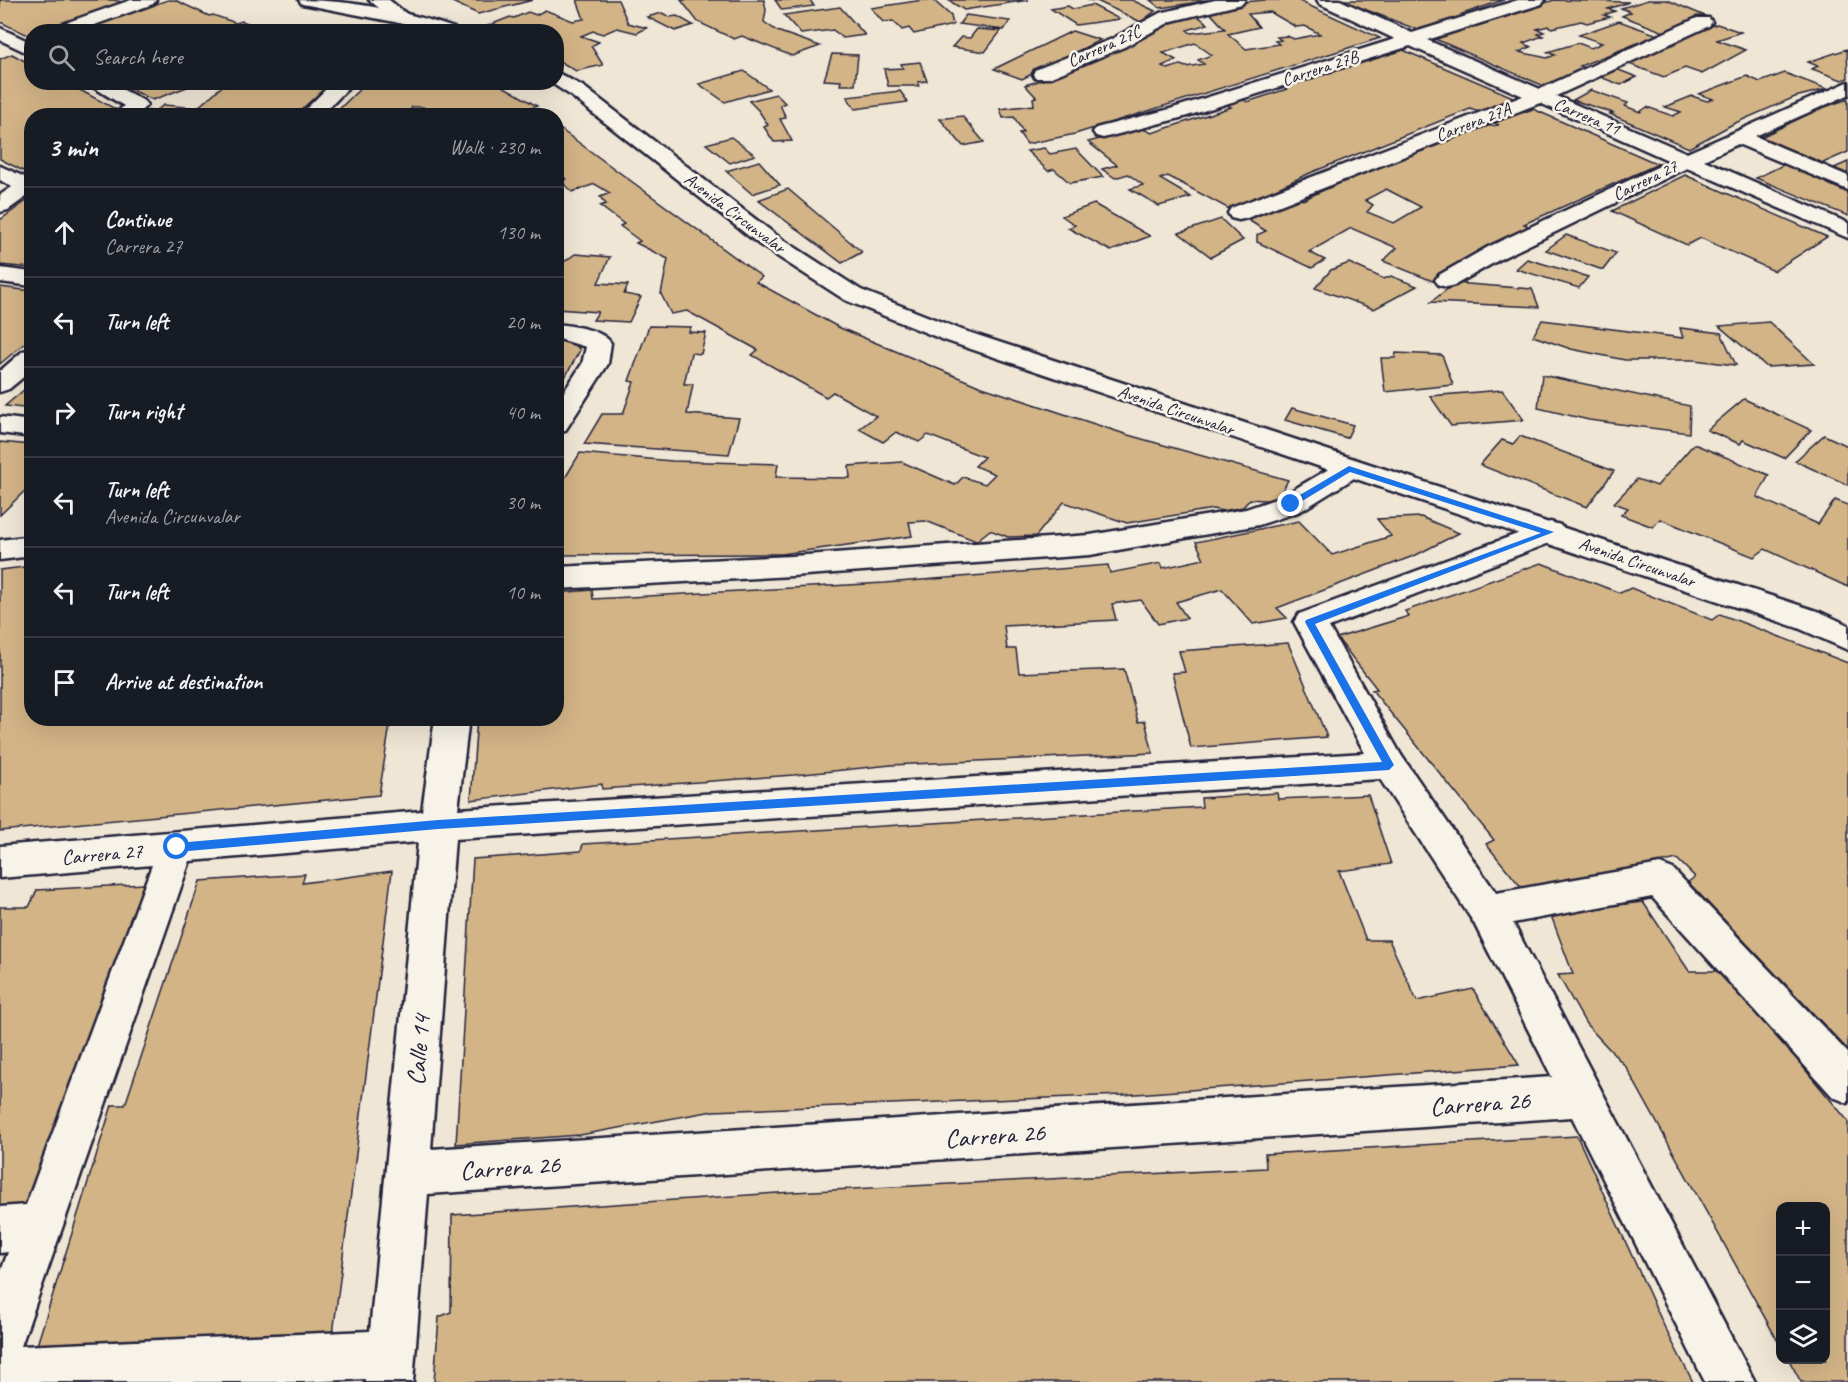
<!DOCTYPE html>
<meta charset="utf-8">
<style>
:root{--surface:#171b24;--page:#20242c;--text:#f1f3f6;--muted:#9ea1a6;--line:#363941}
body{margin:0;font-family:Caveat,sans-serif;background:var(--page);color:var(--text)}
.controls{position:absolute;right:18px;bottom:18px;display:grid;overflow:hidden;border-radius:12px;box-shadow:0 6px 24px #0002}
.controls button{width:54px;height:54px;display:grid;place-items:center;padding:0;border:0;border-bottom:2px solid var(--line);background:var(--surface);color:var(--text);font:30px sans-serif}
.stop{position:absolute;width:18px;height:18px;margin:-14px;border:4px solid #1a73e8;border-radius:50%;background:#fff}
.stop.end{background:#1a73e8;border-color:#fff;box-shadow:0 2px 6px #0008}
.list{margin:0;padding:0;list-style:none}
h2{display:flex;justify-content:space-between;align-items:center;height:78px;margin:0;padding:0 24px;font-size:26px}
h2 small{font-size:20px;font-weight:400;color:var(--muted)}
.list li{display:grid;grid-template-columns:39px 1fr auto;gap:18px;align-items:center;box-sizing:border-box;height:90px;padding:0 24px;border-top:2px solid var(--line)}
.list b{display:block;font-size:22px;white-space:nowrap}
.list p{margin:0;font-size:20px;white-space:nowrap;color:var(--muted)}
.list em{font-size:20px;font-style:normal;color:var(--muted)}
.icon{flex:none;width:33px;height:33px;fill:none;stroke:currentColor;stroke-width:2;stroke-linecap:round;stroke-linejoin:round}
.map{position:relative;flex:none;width:1848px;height:1382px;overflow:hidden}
.search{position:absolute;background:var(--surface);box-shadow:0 6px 24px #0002;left:24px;top:24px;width:540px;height:66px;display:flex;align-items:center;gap:15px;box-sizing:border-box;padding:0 21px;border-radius:24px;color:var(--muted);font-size:22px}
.panel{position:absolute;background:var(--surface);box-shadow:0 6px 24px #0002;left:24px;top:108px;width:540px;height:618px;border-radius:24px}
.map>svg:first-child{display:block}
.building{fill:#d3b487;stroke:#22223b;stroke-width:1.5;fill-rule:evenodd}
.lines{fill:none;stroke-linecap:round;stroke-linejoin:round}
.minor-casing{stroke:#22223b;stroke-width:5}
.primary-casing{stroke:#22223b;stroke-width:5}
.minor{fill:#f7f3e8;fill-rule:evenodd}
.primary{fill:#f7f3e8;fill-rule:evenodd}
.route{fill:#1a73e8}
.labels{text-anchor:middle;stroke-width:5;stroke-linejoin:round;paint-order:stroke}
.far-street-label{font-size:18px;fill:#22223b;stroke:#f7f3e8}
.street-label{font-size:21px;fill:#22223b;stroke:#f7f3e8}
.near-street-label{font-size:26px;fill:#22223b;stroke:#f7f3e8}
</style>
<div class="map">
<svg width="1848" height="1382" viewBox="0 0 1848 1382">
<rect width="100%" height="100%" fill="#f0e6d5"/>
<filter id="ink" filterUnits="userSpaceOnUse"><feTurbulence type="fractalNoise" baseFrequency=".0167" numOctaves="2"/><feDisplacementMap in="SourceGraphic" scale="12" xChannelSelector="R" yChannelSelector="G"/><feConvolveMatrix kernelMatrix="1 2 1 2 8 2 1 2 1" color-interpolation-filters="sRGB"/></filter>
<g filter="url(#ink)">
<path class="building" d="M0,0H113L128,3L76,21L73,20L39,32H32L28,35L0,22Z
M168,0H175L209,16L213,15L236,23L242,21L259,27L270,23L291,31L310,23L330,31L340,27L352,32H73Z
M448,0H533L478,14Z
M577,0H618L628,23L647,28L637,33L617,28L603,34L593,31L581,36L599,42L591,46L603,65L576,71L556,59V32H497L485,27L510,17L514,18L528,12L536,15L545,10L573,21L584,19Z
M681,0H764L766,10L764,22L777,31L820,46L792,56L742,36L734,39L698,22Z
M775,0H810L814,6L782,10Z
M923,0H933L951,16L953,25L914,34L909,28L902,30L893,21L883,22L871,8Z
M948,0H1029L964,10Z
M1087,0H1132L1155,11L1141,22L1097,1Z
M1150,0H1212L1160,8Z
M1264,0H1297L1380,38L1075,134L1027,144L1019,133L1023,132L1014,117L1003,118L1000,109L1034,105L1033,98L1036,97L1025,85L1049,78L1045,75L1122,48L1172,17L1190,10L1208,24L1187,30L1191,33L1225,29L1204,6ZM1270,12L1296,27L1305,26L1320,34L1294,39L1287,36L1277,37L1281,40L1275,41L1279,44L1246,49L1228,34L1259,27L1248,14ZM1195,43L1212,55L1198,60L1204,64L1186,67L1180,65L1168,69L1162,66L1176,60L1163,53Z
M1341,0H1504L1462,14L1467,15L1418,30Z
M1554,0L1629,2L1608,9L1615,11L1604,15L1610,17L1587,23L1581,21L1552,28L1548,26L1537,29L1544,32L1538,34L1543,36L1523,43L1531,47L1519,52L1547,58L1555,55L1547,52L1578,43L1591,48L1602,43L1579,35L1619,21L1658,35L1580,66L1585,68L1544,86L1435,39Z
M1648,0H1667L1705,16L1664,32L1622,16L1631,12L1621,8Z
M1092,5L1119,19L1076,25L1051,9L1068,6L1073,9Z
M840,7L865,35L843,38L833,30L801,34L784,15Z
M662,13L670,17L677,16L693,25L675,31L647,17Z
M966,15L1010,21L1004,30L959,24Z
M1717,24L1741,32L1717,40L1746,50L1702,74L1685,68L1664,77L1626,63L1669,42Z
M977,29L1001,31L985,52L952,47L961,37L970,38Z
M1072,31L1100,40L1022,79L994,69Z
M1847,49L1848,78L1842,80L1812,69L1818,66L1808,62Z
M1403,50L1513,97L1479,112L1470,109L1310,173L1231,210L1168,176L1160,179L1191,197L1159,206L1130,189L1143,185L1128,174L1115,178L1102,169L1117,165L1088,142L1141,128L1152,133L1231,107L1225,104L1241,98L1247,102L1287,89L1282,86L1312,80L1310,79Z
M12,54L32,65V82H65L121,112L115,116H32V169L25,172L0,159V59Z
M832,54L858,55L855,85H840L841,81L824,80Z
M920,62L927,81L918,82L919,86H888L884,69L903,68L901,64Z
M1616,69L1637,77L1621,85L1600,77Z
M744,71L769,89L725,102L699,84Z
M1785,73L1827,89L1795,97L1733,124L1689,148L1610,114L1613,113L1573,100L1591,90L1628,103L1625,106L1640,112L1647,107L1673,116L1681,112L1665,107L1692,96L1707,101L1713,99L1699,94L1747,76L1760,82Z
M115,82H200L153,100Z
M227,82H332L294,116H140L145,111H155L164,105L197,108Z
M427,82H496L537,106L531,108L542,116H494L482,108L455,116L449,114L434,116L423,107H412L408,114L386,112L383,116H332L366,83L409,84L415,87Z
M900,91L908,102L855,109L847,97Z
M776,94L785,103L780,105L786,118L780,119L792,141L774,142L764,127L768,125L759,111L749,101Z
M1848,99V152L1823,163L1761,137L1819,109Z
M1533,109L1658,164L1524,224L1531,227L1451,269L1435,282L1383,261L1397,248L1351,228L1309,252L1325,260L1312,268L1257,242V235L1266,231L1248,220L1299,198L1303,200L1345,180L1488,126L1499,125L1494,123ZM1386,189L1421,207L1394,223L1367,212L1373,205L1365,200Z
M962,116L984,142L963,146L940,119Z
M556,126L762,277L756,282L838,327L979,386L1128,435L1288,480L1277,501L1250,499L1243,507L1223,511L1213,509L1127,523L1064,502L1036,536L1008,537L990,530L976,541L926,521L909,522L912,536L782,554L556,555V493L580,453L672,461L778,464L776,477L850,478L849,466L902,462L955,485L963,477L985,484L995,474L975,466L984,457L928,435L919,442L896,432L883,442L859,429L876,416L833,392L826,397L752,355L758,350L687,311L671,314L661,294L668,259L636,243L640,241L620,226L624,224L600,206L606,204L600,197L610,193L595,184L572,192L561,181L566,179L556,170Z
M731,137L755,155L730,163L706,144Z
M1044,148L1050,154L1076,149L1103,177L1070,183L1054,169L1048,171L1027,151Z
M759,161L780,185L752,194L726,171Z
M1848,162V174L1834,168Z
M1785,164L1848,193V216L1756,178Z
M1685,175L1827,237L1774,271L1701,238L1687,245L1612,211Z
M788,189L862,252L842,263L758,200Z
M32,197V268L0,265V220Z
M1094,204L1150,236L1111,251L1068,228L1075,225L1062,216Z
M1221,219L1243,240L1211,257L1179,233Z
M1566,235L1616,253L1603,270L1546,250Z
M575,254L610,257L598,283L628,285L624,294L641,297L629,322L593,320L598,312L556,309V261L564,262Z
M1527,259L1588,277L1579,288L1516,269Z
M1349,263L1384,279L1391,276L1417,286L1374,309L1315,288L1331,270Z
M1455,283L1532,289L1539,307L1431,302Z
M0,287L32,291V337L0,364Z
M1542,320L1683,338L1680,328L1721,333L1736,365L1694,360H1625L1571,349L1533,336Z
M1769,322L1814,364L1767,367L1719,326Z
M649,326L691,327L689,332L706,333L701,354L691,353L684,384H693L687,414L739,418L729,454L584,444L602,414H623L634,382L629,381Z
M556,340L572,341L580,350L558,390Z
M1396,353L1442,355L1453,385L1385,392L1381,358H1395Z
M1542,375L1690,406L1689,433L1589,420L1538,408Z
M32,383V409L5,406Z
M1502,390L1524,420L1451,426L1430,396Z
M1744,399L1811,430L1784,458L1743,440L1740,444L1707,430Z
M1292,408L1353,425L1347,438L1285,420Z
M1824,435L1848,446V485L1795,461Z
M1520,436L1614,471L1587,507L1480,465L1502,440L1513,444Z
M0,442L32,445V484L0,515Z
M1694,444L1769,475L1757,497L1818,524L1835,500L1848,505V587L1765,549L1754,557L1660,519L1653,527L1621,515L1628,508L1614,503L1637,479L1657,486Z
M1421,517L1459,533L1416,555L1277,608L1287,618L1253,624L1222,589L1176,602L1187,618L1158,624L1141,600L1112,604L1116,620L1004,626L1007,649H1016L1019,673L1124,669L1138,722L1145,721L1153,753L891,765L794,775L602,789V784L471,800L477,718H556V593L592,590L593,599L885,583L1108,565L1110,573L1161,563L1163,568L1204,559L1196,542L1299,521L1332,555L1391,536L1377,519Z
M1541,563L1620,593L1631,588L1712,620L1720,614L1848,663V1061L1836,1049H1847L1688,882L1695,877L1677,859L1525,892L1486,844L1494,840L1372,690L1377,689L1337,638L1409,616L1405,611Z
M32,566V718H391L379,795L0,831V570Z
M1288,643L1327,737L1191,748L1172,673L1185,672L1179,651Z
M1277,793L1278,799L1368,795L1391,864L1339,871L1366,940H1389L1417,1001L1473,989L1519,1065L1123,1095L713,1111L580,1135L456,1144L473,859L581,851L583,844L1202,807L1201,798Z
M392,871L333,1334L37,1345L112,1105H125L200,881L305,874L302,883Z
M144,884L25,1213L0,1214V907H29L37,890Z
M1643,902L1689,971H1723L1848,1121V1382H1801L1789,1360H1826V1206H1780V1345L1626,1067L1586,1024L1558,975L1573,974L1550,913Z
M1577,1136L1665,1328L1693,1382H434L439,1317L451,1312L452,1215L793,1192L1266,1168L1265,1154Z"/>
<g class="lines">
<g class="minor-casing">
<path id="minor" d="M131,0H156L153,4L75,32H48L51,28Z
M369,0H389L413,19L410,23H398Z
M1215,0H1245L1242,4L1172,21L1124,47L1049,78H1035L1033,74L1035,70L1112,39L1160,13Z
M1317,0H1340L1412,33L1518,0H1545L1542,4L1427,40L1540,89L1697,18H1709L1712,22L1709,26L1556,96L1687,153L1848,82V95L1755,136L1848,176V190L1738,144L1704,160L1848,223V238L1687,168L1504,257L1455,285L1447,287L1439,285L1435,280L1439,275L1488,247L1670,161L1540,103L1247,218L1239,220L1231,218L1228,213L1231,208L1523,96L1410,46L1184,117L1103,138L1096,136L1093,132L1096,128L1170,109L1395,39L1320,4Z
M0,28L32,43V55L0,40Z
M85,82H109L144,101L147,105L136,116H113L124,106Z
M333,82H354L321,116H299Z
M0,166L27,178L32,177V193L8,210L0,212V195L12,187L0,180Z
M0,268L32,272V286L0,282Z
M556,324C572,326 602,329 611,343L608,364L565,431L556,433V404L582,364L586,347L556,338Z
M32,349V370L9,389L0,392V371L23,351Z
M0,417L32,421V437L0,433Z
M1349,460L1359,463L1363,469L1359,475L1301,511L1259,525L1090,555L792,576L556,589V567L792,556L1090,535L1246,509L1281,497L1339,463Z
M1550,522L1560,525L1565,532L1560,539L1329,627L1401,755L1496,893L1660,864L1673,869L1848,1053V1103L1833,1097L1652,897L1513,923L1755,1382H1705L1572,1117L428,1194L413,1382H365V1379L304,1382H0V1274L8,1252L0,1253V1207L26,1205L152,865L0,878V846L422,811L435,718H469L458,809L1365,753L1294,622L1299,614ZM1380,779L1474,923L1552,1077L431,1149L455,839ZM418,842L370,1331L21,1346L190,861Z
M32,536V556L0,560V540Z"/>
</g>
<g class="primary-casing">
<path id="primary" d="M299,0C352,0 405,11 454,28L457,32H429L415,26L308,5L302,4Z
M556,72L584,87L776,235L861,290L962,330L1820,612L1848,625V650L1798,628L944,340L845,300L760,245L570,95L550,82H556Z"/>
</g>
<use href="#minor" class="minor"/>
<use href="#primary" class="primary"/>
</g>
</g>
<path class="route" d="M1349,466L1554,532L1315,624L1394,765L1389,770L438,829L177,852L172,847L177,843L438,820L1382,762L1305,622L1306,620L1541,533L1350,472L1294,506H1288V502Z"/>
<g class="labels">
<g class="far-street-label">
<text transform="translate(1104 46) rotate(-24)" y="6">Carrera 27C</text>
<text transform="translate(1320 68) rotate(-18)" y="6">Carrera 27B</text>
<text transform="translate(1587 116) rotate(23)" y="6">Carrera 11</text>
<text transform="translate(1473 122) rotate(-21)" y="6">Carrera 27A</text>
<text transform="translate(1645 180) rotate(-26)" y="6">Carrera 27</text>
<text transform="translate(735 213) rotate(37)" y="6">Avenida Circunvalar</text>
<text transform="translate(1176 410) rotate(19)" y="6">Avenida Circunvalar</text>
<text transform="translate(1637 562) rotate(19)" y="6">Avenida Circunvalar</text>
</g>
<g class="street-label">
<text transform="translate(102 854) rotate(-5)" y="7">Carrera 27</text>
</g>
<g class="near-street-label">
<text transform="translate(418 1050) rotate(-85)" y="9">Calle 14</text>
<text transform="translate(1480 1103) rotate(-4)" y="9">Carrera 26</text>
<text transform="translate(995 1135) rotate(-4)" y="9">Carrera 26</text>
<text transform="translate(510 1167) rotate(-4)" y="9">Carrera 26</text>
</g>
</g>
</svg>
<div class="controls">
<button>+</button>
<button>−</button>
<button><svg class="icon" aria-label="layers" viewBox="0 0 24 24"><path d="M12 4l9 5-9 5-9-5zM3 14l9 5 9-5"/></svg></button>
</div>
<div class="stop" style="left:177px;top:847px"></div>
<div class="stop end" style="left:1291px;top:504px"></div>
<div class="search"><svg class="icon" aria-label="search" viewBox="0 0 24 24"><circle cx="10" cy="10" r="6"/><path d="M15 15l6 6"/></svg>Search here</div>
<section class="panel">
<h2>3 min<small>Walk · 230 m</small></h2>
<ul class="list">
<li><svg class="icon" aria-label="ahead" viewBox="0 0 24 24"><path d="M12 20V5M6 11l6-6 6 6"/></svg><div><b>Continue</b><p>Carrera 27</p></div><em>130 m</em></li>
<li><svg class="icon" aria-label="left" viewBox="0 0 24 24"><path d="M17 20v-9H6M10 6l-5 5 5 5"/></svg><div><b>Turn left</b></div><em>20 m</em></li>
<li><svg class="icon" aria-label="right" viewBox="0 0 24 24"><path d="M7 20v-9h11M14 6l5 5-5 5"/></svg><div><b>Turn right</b></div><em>40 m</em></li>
<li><svg class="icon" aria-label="left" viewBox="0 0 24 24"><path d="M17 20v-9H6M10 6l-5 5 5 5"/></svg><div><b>Turn left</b><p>Avenida Circunvalar</p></div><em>30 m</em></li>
<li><svg class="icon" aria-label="left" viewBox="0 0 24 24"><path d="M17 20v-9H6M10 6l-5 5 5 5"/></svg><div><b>Turn left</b></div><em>10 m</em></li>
<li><svg class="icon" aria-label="arrive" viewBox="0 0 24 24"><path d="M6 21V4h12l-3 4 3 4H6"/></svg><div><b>Arrive at destination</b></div></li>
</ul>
</section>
</div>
